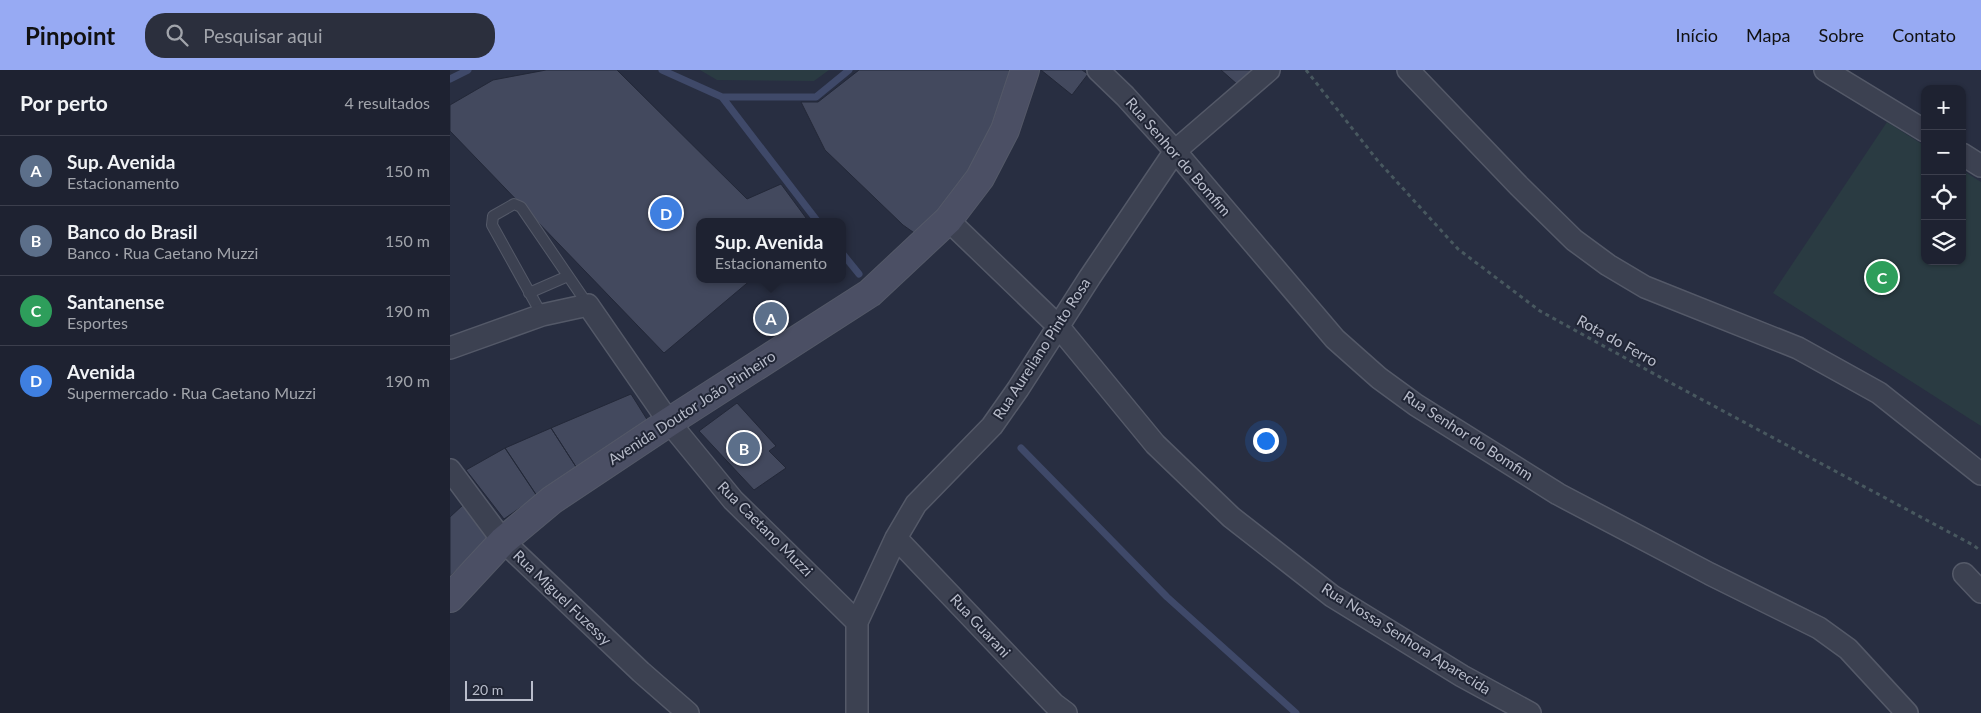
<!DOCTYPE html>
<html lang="pt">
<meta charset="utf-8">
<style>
:root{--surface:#1e2231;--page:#2b2f3d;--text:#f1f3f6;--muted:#a1a4ab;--line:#3c3f4d;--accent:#97aaf3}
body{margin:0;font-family:Lato,sans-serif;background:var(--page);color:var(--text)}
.controls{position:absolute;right:15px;top:15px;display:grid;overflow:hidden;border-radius:10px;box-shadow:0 1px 4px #0004}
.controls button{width:45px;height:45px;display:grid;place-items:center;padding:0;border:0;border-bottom:1px solid var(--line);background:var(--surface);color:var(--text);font:25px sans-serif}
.scale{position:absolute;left:15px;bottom:12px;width:68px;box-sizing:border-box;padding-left:5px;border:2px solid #b9bdcb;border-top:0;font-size:14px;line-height:18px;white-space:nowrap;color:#b9bdcb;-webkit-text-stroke:4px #212636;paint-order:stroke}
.you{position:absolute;left:815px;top:370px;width:18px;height:18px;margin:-12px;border:4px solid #fff;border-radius:50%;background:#1a73e8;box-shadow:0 0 0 8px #1a73e833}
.badge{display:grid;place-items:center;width:32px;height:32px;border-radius:50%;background:var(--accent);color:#fff;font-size:16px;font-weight:700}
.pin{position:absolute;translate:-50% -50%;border:2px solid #fff;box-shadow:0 1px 5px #0006}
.popup{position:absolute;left:246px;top:148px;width:150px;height:65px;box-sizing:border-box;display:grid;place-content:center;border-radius:10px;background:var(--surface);filter:drop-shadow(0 1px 4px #0005);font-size:16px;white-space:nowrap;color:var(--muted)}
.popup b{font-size:19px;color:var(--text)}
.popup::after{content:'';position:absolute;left:50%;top:100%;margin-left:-10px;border:10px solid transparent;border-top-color:var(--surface)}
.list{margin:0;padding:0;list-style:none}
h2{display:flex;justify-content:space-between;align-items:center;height:65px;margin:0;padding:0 20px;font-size:21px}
h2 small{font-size:16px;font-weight:400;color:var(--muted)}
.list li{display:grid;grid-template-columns:32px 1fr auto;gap:15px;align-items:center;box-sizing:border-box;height:70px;padding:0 20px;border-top:1px solid var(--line)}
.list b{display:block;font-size:19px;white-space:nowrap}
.list p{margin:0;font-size:16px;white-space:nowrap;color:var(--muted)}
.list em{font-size:16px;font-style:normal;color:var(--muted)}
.icon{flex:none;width:28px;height:28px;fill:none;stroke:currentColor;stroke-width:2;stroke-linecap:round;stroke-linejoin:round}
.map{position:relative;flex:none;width:1531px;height:643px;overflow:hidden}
header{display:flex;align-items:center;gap:30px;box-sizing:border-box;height:70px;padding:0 25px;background:var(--accent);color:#111}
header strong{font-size:24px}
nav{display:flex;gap:28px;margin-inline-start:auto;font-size:18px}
.search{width:350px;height:45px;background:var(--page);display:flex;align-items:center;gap:12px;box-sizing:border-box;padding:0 18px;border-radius:20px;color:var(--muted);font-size:19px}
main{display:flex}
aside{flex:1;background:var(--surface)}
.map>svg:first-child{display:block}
.green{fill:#2a3b42}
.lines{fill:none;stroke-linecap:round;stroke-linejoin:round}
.stream{stroke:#3f4969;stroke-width:7}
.building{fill:#43495e;stroke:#232838}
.service-casing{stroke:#545968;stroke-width:12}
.minor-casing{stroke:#545968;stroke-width:24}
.secondary-casing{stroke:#545968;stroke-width:30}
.path{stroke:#48585f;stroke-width:3;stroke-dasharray:4 4;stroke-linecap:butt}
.service{stroke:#3c4151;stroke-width:10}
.minor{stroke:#3c4151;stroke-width:21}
.secondary{stroke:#4b4f64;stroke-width:28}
.labels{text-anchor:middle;stroke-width:4;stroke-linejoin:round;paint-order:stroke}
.street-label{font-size:15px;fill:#b9bdcb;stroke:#212636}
</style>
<header>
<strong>Pinpoint</strong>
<div class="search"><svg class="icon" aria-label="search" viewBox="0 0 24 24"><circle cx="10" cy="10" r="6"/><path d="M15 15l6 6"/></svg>Pesquisar aqui</div>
<nav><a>Início</a><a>Mapa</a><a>Sobre</a><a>Contato</a></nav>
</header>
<main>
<aside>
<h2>Por perto<small>4 resultados</small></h2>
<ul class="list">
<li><span class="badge" style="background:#5c6f8a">A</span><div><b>Sup. Avenida</b><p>Estacionamento</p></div><em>150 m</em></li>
<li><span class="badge" style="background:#5c6f8a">B</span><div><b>Banco do Brasil</b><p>Banco · Rua Caetano Muzzi</p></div><em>150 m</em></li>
<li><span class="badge" style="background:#2e9e5b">C</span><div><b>Santanense</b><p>Esportes</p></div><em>190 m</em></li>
<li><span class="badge" style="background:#3f7fe0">D</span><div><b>Avenida</b><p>Supermercado · Rua Caetano Muzzi</p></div><em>190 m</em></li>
</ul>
</aside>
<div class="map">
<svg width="1531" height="643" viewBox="0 0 1531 643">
<rect width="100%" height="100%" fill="#282e41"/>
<path class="green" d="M250,0H379L364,11L267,10Z
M1437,52L1475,76V191H1512V100L1531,112V356L1323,223Z"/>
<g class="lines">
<path class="stream" d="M212,0L272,27H366L399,0
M0,9L18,0
M272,27L368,152
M392,183L409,204
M571,378L717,527L846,643"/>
</g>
<path class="building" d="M96,0H167L297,129L331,114L359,152H250V209H302L214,283L0,61V35L43,10Z
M409,0H562L529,92L470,167L453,155L375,80L351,32H368Z
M591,0H632L638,4L622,25Z
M771,0H806L788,15Z
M181,324L203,359L130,403L101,358Z
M287,333L326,376L319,381L336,398L304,420L249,361Z
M101,358L130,403L87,426L55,378Z
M55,378L87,426L54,449L16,400Z
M14,434L40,467L0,506V447Z"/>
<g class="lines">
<g class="service-casing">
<path id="service" d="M79,223L118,206
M92,245L42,155L43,146L64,134L71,137L138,235"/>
</g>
<g class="minor-casing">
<path id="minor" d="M648,0L675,26L725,81L885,269L929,308L966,335L1108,424L1260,504L1369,558L1398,579L1457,643
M958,0L1069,116L1124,170L1158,195L1195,217L1348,278L1429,323L1531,404
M1375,0L1475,61
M1512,84L1531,96
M498,150L608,256L705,374L781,447L882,526L1012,606L1080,643
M0,278L92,245L138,235L219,352L283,430L407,552
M0,400L53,471L191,602L238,643
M446,468L604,634L616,643
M1514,504L1531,522
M407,643V552L446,468L466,434L542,356L568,319L640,207L725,81L819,0"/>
</g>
<g class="secondary-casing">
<path id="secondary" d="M0,528L53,471L102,430L219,352L420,223L498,150L530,108L555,60L575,0"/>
</g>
<path class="path" d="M856,0L928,91L1008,179L1090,241L1208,306L1523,475L1531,481"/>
<use href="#service" class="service"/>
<use href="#minor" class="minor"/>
<use href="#secondary" class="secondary"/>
</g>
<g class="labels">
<g class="street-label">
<text transform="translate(728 87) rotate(49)" y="5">Rua Senhor do Bomfim</text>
<text transform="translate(1167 271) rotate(29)" y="5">Rota do Ferro</text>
<text transform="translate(592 279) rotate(-57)" y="5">Rua Aureliano Pinto Rosa</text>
<text transform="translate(242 338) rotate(-33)" y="5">Avenida Doutor João Pinheiro</text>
<text transform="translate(1018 366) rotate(33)" y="5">Rua Senhor do Bomfim</text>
<text transform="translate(315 459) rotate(45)" y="5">Rua Caetano Muzzi</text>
<text transform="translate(112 528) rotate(44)" y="5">Rua Miguel Fuzessy</text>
<text transform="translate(530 556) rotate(47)" y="5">Rua Guarani</text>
<text transform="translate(956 569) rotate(32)" y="5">Rua Nossa Senhora Aparecida</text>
</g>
</g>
</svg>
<div class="controls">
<button>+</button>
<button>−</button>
<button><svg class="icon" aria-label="locate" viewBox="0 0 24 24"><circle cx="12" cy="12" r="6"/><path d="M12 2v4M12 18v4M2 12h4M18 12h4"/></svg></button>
<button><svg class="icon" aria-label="layers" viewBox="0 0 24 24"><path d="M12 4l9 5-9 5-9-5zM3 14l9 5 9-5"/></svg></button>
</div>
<div class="scale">20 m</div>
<div class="you"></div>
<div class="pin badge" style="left:321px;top:248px;background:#5c6f8a">A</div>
<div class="popup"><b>Sup. Avenida</b>Estacionamento</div>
<div class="pin badge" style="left:294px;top:378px;background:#5c6f8a">B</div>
<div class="pin badge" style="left:1432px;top:207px;background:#2e9e5b">C</div>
<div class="pin badge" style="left:216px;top:143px;background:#3f7fe0">D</div>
</div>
</main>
